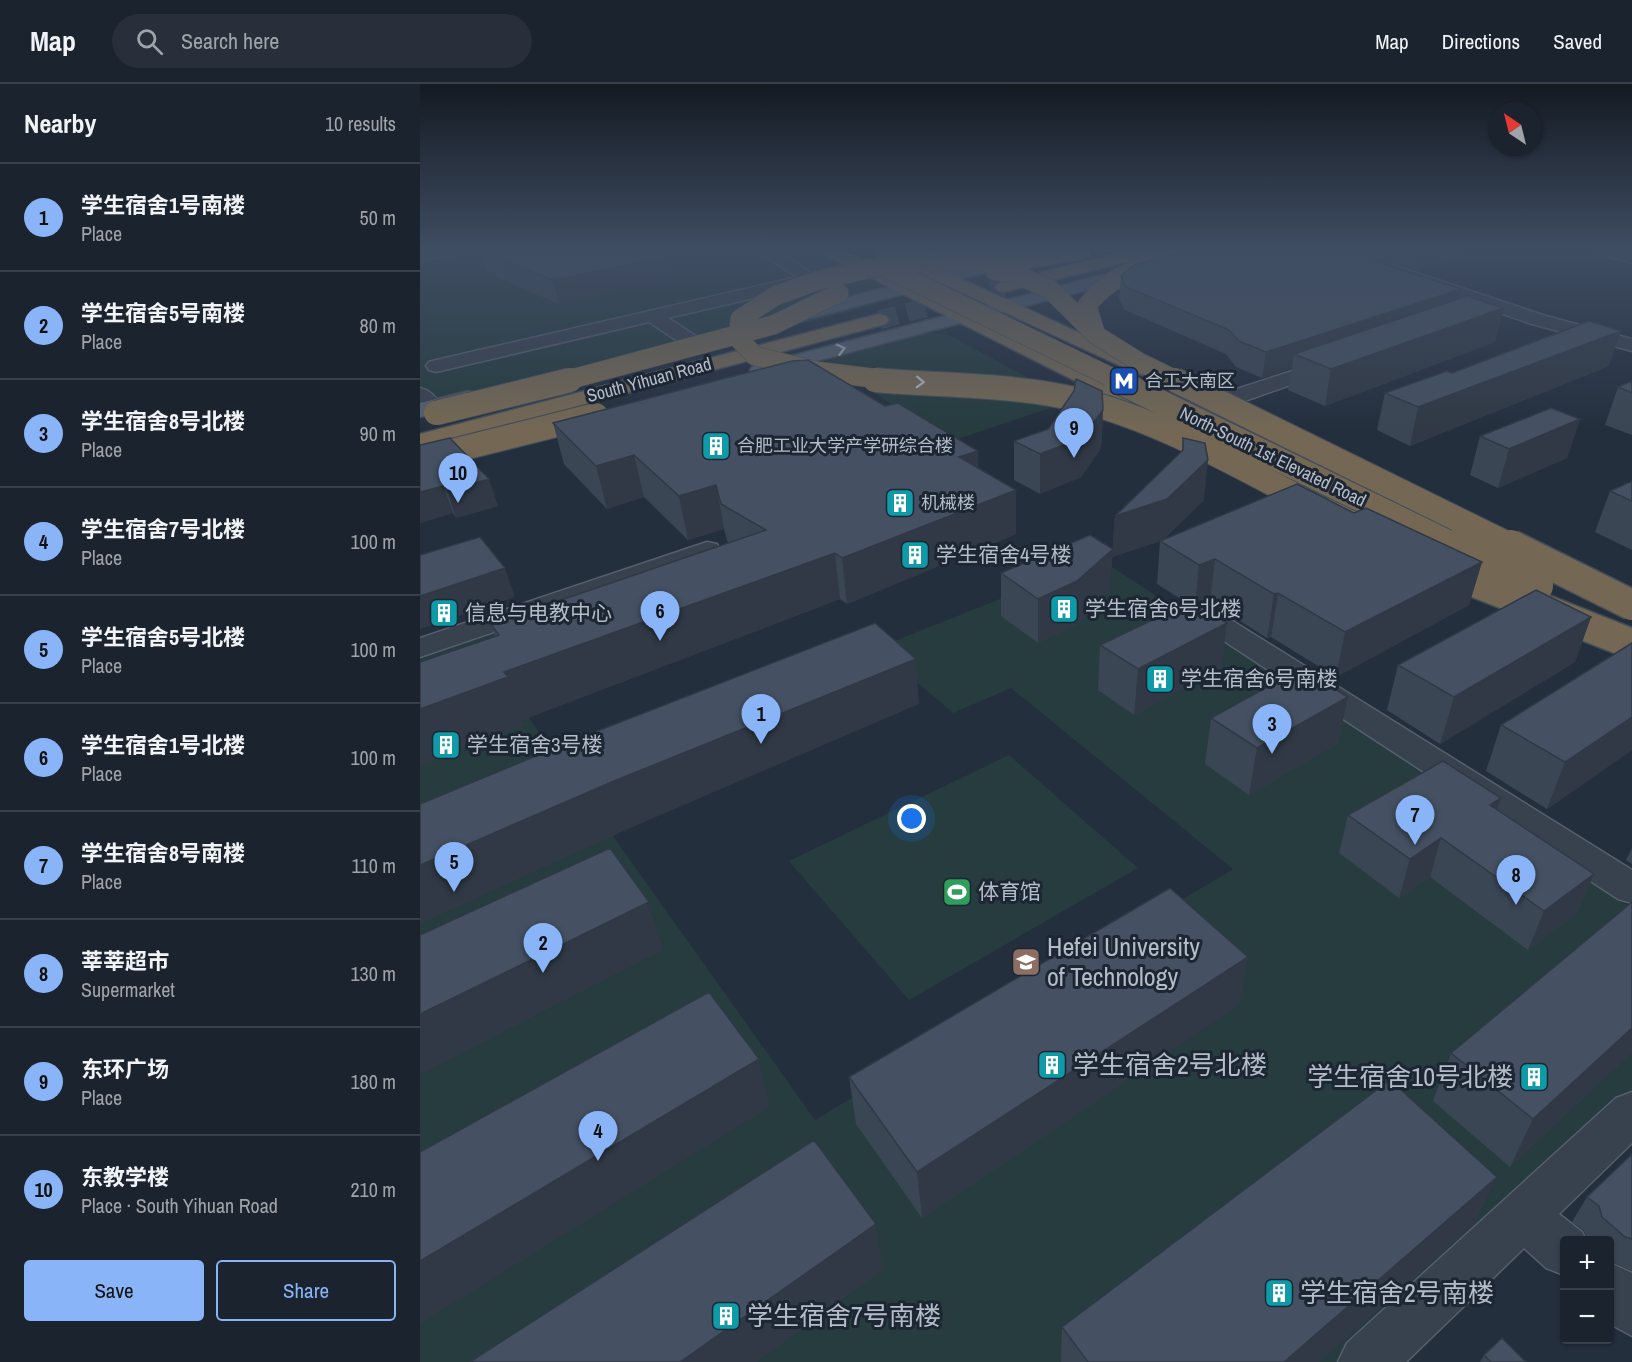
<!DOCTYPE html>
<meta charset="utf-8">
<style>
:root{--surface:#1b232e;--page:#282f3a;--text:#f1f3f6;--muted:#a0a4aa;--line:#39404a;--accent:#8ab4f8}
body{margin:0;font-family:"Archivo Narrow","Noto Sans SC",sans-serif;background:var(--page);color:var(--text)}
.controls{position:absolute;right:18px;bottom:18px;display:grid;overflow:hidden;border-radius:6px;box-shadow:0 2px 4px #0004}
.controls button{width:54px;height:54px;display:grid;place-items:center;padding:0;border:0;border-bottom:2px solid var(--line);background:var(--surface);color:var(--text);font:30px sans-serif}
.compass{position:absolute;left:1068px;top:18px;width:54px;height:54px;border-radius:50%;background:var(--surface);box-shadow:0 2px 4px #0004;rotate:325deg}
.you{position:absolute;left:492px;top:735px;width:21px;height:21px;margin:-15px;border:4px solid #fff;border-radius:50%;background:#1a73e8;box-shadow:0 0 0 9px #1a73e833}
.badge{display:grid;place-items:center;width:39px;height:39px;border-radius:50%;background:var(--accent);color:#111;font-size:20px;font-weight:700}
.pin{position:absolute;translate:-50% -50px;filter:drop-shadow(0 2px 3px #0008)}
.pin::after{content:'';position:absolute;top:32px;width:21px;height:18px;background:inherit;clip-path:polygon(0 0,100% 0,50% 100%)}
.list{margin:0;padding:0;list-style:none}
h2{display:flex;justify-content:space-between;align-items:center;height:78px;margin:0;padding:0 24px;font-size:26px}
h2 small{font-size:20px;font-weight:400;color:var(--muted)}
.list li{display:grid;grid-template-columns:39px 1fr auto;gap:18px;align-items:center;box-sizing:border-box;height:108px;padding:0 24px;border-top:2px solid var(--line)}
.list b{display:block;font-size:22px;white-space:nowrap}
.list p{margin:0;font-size:20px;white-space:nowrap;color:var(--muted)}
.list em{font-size:20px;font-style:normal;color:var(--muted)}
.actions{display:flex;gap:12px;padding:18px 24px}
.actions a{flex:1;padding:14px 0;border:2px solid var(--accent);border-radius:6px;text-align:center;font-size:21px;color:var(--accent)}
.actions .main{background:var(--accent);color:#111}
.icon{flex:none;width:33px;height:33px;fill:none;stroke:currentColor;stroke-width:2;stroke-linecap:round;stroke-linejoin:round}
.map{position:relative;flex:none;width:1212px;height:1278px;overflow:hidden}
header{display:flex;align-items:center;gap:36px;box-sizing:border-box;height:84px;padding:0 30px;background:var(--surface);border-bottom:2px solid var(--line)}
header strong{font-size:28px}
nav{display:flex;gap:33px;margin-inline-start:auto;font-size:21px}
.search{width:420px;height:54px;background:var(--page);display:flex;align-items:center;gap:15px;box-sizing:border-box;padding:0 21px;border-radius:33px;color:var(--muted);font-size:22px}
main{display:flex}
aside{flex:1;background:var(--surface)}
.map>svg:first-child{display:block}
.green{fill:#263c3f}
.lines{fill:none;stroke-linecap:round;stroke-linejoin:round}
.highway-tunnel{stroke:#3a4453;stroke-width:19;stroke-dasharray:19 10;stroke-linecap:butt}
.minor-casing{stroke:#565f6c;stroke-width:3}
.major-casing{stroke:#414a57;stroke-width:3}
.highway-casing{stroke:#434c59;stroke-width:3}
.minor{fill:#38414e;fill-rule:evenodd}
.major{fill:#56606e;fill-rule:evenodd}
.highway{fill:#746855;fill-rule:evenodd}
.highway-bridge-far2-casing{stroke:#434c59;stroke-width:20;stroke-linecap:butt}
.highway-bridge-far1-casing{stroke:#434c59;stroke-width:26;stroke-linecap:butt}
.highway-bridge-casing{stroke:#434c59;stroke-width:33;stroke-linecap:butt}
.highway-bridge-far2{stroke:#746855;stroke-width:19}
.highway-bridge-far1{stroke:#746855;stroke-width:24}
.highway-bridge{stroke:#746855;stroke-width:30}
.wall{fill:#3b4654}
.shaded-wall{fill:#303945}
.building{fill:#455162;stroke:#303945;stroke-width:1.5}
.oneway{stroke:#a1aab7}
.oneway2{stroke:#aeb4bd}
.labels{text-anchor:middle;stroke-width:6;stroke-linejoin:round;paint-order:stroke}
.far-street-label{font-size:18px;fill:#b4bcc9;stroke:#1d2633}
.far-poi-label{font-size:18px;fill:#b4bcc9;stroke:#1d2633;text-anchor:start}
.poi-label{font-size:21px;fill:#b4bcc9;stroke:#1d2633;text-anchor:start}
.near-poi-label{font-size:26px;fill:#b4bcc9;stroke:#1d2633;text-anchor:start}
</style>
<header>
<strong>Map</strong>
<div class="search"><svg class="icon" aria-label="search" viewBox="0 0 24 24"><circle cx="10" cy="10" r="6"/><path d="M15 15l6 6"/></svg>Search here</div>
<nav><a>Map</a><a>Directions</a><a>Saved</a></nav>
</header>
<main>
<aside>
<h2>Nearby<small>10 results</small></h2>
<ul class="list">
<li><span class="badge">1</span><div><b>学生宿舍1号南楼</b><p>Place</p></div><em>50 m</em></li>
<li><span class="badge">2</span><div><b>学生宿舍5号南楼</b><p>Place</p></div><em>80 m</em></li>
<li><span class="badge">3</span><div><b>学生宿舍8号北楼</b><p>Place</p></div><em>90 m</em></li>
<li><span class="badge">4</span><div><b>学生宿舍7号北楼</b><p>Place</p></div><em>100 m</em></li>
<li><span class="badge">5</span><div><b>学生宿舍5号北楼</b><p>Place</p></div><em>100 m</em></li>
<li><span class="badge">6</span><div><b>学生宿舍1号北楼</b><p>Place</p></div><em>100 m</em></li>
<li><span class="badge">7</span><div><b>学生宿舍8号南楼</b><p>Place</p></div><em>110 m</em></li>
<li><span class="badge">8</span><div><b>莘莘超市</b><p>Supermarket</p></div><em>130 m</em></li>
<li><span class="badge">9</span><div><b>东环广场</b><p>Place</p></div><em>180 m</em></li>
<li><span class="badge">10</span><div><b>东教学楼</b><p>Place · South Yihuan Road</p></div><em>210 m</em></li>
</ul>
<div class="actions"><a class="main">Save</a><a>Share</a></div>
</aside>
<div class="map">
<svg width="1212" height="1278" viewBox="0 0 1212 1278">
<rect width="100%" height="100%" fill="#242f3e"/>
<path class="green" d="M0,166H409L485,204L447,215L458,220L25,331L0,310Z
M492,248L527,250L651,317L529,358L401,274Z
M294,467L74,585L395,1036L813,785L591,604L533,629L457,564L680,475L1212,824V1032L951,1278H0V565Z
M589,671L718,784L489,916L369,777Z"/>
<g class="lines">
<path class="highway-tunnel" d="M459,236L584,203"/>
<g class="minor-casing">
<path id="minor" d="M41,166L39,170L0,177V167Z
M336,166H356L401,195L398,199L248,234L279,254L282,258L279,262H265L229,238L16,288L9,286L6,282L9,278L16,276L377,193Z
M903,166H928L1126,232L1212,255V267L1112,240L905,170Z
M1178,166H1204L1212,169V179L1180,170Z
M912,274L919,276L922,280L919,284L805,324L797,326L789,324L786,319L789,314Z
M0,304C10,306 17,314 23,323L20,328C11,330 6,330 0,323Z
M287,458L297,460L301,466L297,472L0,573V554Z
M785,523L795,526L1212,786V819L1198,815L775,538L770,532L775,526Z
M1212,1008V1059L1139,1130L1162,1148L1166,1156H1144V1191L1126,1184L1104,1164L986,1278H918L927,1259L1196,1014Z
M1190,1179L1212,1189V1252L1190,1240Z"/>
</g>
<g class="major-casing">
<path id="major" d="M778,166H806L804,170L347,290L340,292L333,290L330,286L333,282Z
M600,169L606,170L608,174L606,178L369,240L362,238L359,234L362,230Z
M48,307L56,309L59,314L56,319L0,333V319Z"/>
</g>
<g class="highway-casing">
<path id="highway" d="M401,166H422L735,319L738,324L735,329L727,331L719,329L403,170Z
M456,166H478L730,281L733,285L730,289L723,291L716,289L458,170Z
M712,166H741L739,170L584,208L578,207L575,203L578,199Z
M459,230L466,232L469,236L466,240L0,364V350Z
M840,374L986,443L990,449L986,455L977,457L968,455L831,386L828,381L831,376Z"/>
</g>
<use href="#minor" class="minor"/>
<use href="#major" class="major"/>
<use href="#highway" class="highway"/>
<g class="highway-bridge-far2-casing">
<path id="highway-bridge-far2" d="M460,181L699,297
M575,187L597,191L630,205L676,251L719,278L758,297
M676,251L667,222C692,186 739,177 779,166
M144,297L353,241L419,209
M476,297L396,287L335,272L318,254L320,235L355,212L399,196L452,184L513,177L605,176L662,166"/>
</g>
<g class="highway-bridge-far1-casing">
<path id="highway-bridge-far1" d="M455,296C522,302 593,300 659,316C746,338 824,386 903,426
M695,296L1038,463
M755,296L1094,463
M16,329L150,296
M0,375L176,331"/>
</g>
<g class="highway-bridge-casing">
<path id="highway-bridge" d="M1035,461L1118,502
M1091,461L1212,521
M1014,482L1212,560"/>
</g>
<use href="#highway-bridge-far2" class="highway-bridge-far2"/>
<use href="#highway-bridge-far1" class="highway-bridge-far1"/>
<use href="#highway-bridge" class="highway-bridge"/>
</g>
<path class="wall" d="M770,166H1043L1041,174L996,186L971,178L970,182L1041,205L1039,214L1075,258L905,322L868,306L872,284L842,294L816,283L806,270L705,226L699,215L701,192Z
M62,168L250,195L139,220L68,190Z
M1189,282L990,362L957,346L965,309L1032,289Z
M1212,297V351L1185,341L1198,303Z
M683,326L681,364L661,393L620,410L594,396V357Z
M1160,335L1147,374L1078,404L1050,391L1060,352Z
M133,339L558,384L596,406V450L427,520L420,515L102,636L104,641L0,682V578L75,552L71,540L308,459L304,445L268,456L224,413L187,425L144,380Z
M763,354L784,416L744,455L934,429L1062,478L1049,521L916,593L851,553L847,554L790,518L779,522L807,539L801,584L714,631L678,606L680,561L767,519L737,500L740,457L692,473L695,432L762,367Z
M0,361L78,422L36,434L33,429L0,439Z
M1212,397V466L1175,448L1190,407Z
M581,489L690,508L656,541L618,559L581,532Z
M1171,533L1155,578L1020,660L967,626L978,581Z
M1212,559V666L1127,725L1066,687L1081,641Z
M928,613L918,659L829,711L785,680L791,634Z
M1081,714L1077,726L1174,790L1157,829L1108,866L1010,793L979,814L919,769L928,731Z
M1212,764V780L1206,776Z
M1212,818V968L1090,1083L1013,1017L1031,969Z
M828,873L819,921L502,1134L436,1040L429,993Z
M1212,1070V1187L1190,1177V1156H1167L1164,1147L1152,1138L1167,1113Z
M1055,1139L899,1278H641L642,1243Z
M1064,1271L1106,1278H1060Z"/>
<path class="shaded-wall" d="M1000,166H1043L1041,174L996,186Z
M972,171L968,194L953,177Z
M246,173L250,195L139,220L133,196Z
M1041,205L1036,229L874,270L872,284L842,294L846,268Z
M1084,224L1075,258L905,322L911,285Z
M1201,247L1189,282L990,362L998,323Z
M683,326L681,364L661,393L620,410V370Z
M1160,335L1147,374L1078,404L1089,365Z
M558,367L559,409L539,373Z
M214,371L224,413L187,425L176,382Z
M788,376L784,416L743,456L692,473L695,432Z
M69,395L78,422L36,434L27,407Z
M296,401L304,445L268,456L259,412Z
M23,402L33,429L0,439V408Z
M596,406V450L427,520L422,474Z
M693,465L690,508L656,541L618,559V515Z
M415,469L420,515L102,636L104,641L0,682V625L84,588Z
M795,475L790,518L775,524L779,481Z
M1062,478L1049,521L916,593L925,548Z
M85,484L95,513L0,545V512Z
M858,509L851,553L847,554L854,510Z
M1171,533L1155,578L1020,660L1034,613Z
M807,539L801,584L714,631L718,585Z
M496,575L499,620L208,745L0,840V781L194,697Z
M928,613L918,659L829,711L837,664Z
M1212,633V666L1127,725L1145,678Z
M1081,714L1068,752L1070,721Z
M1021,754L1010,793L979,814L990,775Z
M1174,790L1157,829L1108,866L1124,827Z
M229,818L243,866L0,991V930Z
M828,873L819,921L502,1134L497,1088Z
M1212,944V968L1090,1083L1113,1035Z
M339,975L350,1023L0,1240V1177Z
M1077,1093L1055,1139L899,1278H864Z
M456,1140L463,1186L337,1278H260Z"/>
<path class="building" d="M61,166H241L246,173L133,196L62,168Z
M770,166H956L972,171L953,177L1041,205L846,268L819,257L809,246L706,203L701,192L714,181Z
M1047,212L1084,224L911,285L874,270Z
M1169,237L1201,247L998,323L965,309L1027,287L1032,289Z
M388,276L465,322L478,319L558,367L539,373L596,406L422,474L415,469L84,588L88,593L0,625V578L79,551L71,540L346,446L301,420L296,401L259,412L214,371L176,382L133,339L372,277Z
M656,295L682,307L683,326L662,354L620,370L594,357L628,345L654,307Z
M1212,297V309L1198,303Z
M1131,324L1160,335L1089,365L1060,352Z
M30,354L69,395L27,407L23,402L0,408V361Z
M763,354L785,359L788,376L747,415L695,432L763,366Z
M1212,397V417L1190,407Z
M877,400L934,429L946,424L1062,478L925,548L858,509L854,510L795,475L779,481L740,457Z
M670,451L693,465L657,497L618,515L581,489Z
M60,453L85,484L0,512V471Z
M1116,506L1171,533L1034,613L978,581Z
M772,517L807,539L718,585L680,561Z
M455,539L496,575L194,697L0,781V720L162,653Z
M1212,559V633L1145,678L1081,641Z
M882,584L928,613L837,664L791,634Z
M1023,677L1081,714L1070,721L1174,790L1124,827L1021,754L990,775L928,731Z
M190,764L229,818L0,930V851Z
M750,804L828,873L497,1088L429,993Z
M1212,818V944L1113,1035L1031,969Z
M289,908L339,975L0,1177V1068Z
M970,996L1077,1093L864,1278H668L642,1243Z
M394,1056L456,1140L260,1278H50Z
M1212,1070V1155L1205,1153L1182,1133L1179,1122L1167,1113Z
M1082,1254L1106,1278H1071L1064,1271Z"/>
<defs><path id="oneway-chevron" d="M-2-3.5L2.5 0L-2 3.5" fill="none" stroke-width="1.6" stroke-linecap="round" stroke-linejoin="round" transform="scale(1.5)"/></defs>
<use class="oneway" href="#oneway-chevron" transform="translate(421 265) rotate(-15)"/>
<use class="oneway2" href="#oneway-chevron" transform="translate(500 298) rotate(2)"/>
<linearGradient id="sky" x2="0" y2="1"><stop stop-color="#141a22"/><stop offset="0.48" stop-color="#3f4d63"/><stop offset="1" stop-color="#3f4d63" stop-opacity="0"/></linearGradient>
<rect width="1212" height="345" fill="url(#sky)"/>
<defs>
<g id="metro-square" transform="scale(1.5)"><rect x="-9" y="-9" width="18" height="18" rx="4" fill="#1a4fb4" stroke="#1d2633"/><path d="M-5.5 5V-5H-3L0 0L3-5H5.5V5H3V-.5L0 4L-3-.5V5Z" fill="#fff"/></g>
<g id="building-square" transform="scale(1.5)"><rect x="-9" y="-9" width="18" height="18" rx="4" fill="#0f9aa8" stroke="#1d2633"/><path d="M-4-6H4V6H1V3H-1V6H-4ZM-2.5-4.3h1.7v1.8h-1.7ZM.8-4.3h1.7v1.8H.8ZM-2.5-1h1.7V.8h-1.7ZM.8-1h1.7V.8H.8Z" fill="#fff"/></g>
<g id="stadium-square" transform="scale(1.5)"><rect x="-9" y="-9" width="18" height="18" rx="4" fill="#2e9e5b" stroke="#1d2633"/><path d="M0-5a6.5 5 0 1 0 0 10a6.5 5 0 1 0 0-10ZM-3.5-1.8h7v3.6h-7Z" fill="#fff"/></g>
<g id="university-square" transform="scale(1.5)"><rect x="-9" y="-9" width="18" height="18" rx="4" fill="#8d6e63" stroke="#1d2633"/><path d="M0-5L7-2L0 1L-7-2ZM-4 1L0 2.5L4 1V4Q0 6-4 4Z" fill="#fff"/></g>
</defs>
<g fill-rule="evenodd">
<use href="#metro-square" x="704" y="297"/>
<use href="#building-square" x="296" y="362"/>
<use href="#building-square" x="480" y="419"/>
<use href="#building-square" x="495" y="471"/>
<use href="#building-square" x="644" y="525"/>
<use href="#building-square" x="24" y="529"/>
<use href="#building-square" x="740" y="595"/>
<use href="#building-square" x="26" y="661"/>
<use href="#stadium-square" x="537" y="808"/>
<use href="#university-square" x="606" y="878"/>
<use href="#building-square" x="632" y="981"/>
<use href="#building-square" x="1114" y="993"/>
<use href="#building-square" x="859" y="1209"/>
<use href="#building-square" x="306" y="1232"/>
</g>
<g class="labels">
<g class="far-street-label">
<text transform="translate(229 296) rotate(-15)" y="6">South Yihuan Road</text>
<text transform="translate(853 373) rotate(26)" y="6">North-South 1st Elevated Road</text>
</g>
<g class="far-poi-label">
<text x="725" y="303">合工大南区</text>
<text x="317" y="368">合肥工业大学产学研综合楼</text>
<text x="501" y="425">机械楼</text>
</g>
<g class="poi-label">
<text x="516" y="478">学生宿舍4号楼</text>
<text x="665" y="532">学生宿舍6号北楼</text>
<text x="45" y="536">信息与电教中心</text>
<text x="761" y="602">学生宿舍6号南楼</text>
<text x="47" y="668">学生宿舍3号楼</text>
<text x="558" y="815">体育馆</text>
</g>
<g class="near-poi-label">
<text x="627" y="872">Hefei University<tspan x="627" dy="30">of Technology</tspan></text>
<text x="653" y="990">学生宿舍2号北楼</text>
<text x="1093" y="1002" text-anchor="end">学生宿舍10号北楼</text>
<text x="880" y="1218">学生宿舍2号南楼</text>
<text x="327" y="1241">学生宿舍7号南楼</text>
</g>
</g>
</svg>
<div class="controls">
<button>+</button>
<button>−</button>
</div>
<svg class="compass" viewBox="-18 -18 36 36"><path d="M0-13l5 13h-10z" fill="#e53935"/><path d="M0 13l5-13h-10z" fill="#a0a4aa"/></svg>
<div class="you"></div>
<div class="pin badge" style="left:341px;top:660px">1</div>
<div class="pin badge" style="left:123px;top:889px">2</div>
<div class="pin badge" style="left:852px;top:670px">3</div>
<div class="pin badge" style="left:178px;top:1077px">4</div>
<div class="pin badge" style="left:34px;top:808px">5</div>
<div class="pin badge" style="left:240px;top:557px">6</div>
<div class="pin badge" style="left:995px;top:761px">7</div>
<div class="pin badge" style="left:1096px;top:821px">8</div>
<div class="pin badge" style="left:654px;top:374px">9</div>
<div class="pin badge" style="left:38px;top:419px">10</div>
</div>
</main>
